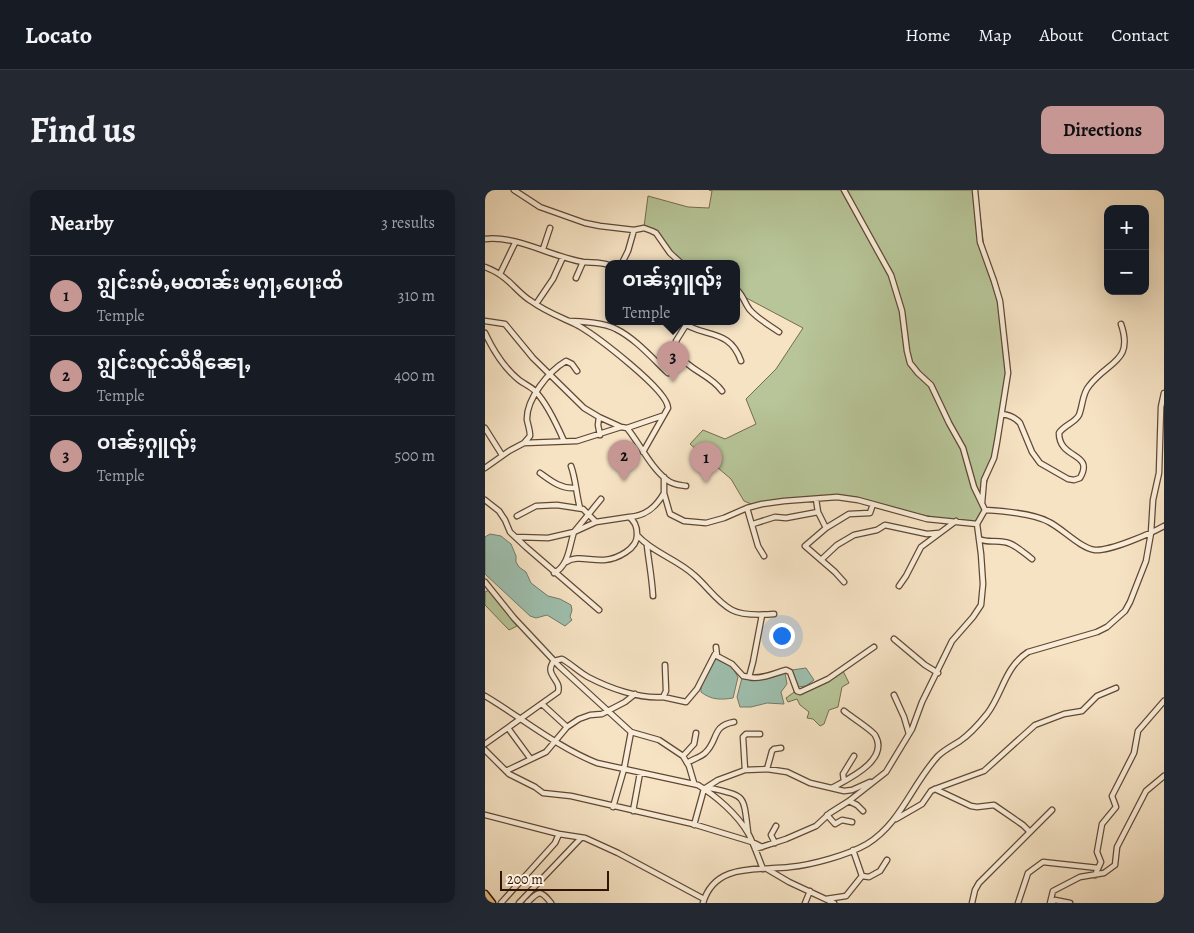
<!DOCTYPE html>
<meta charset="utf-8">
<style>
:root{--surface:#171b24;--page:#242831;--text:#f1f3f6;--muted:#9ea1a6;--line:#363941;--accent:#c59692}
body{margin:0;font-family:Alegreya,"Noto Sans Myanmar",serif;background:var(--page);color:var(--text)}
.controls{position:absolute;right:15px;top:15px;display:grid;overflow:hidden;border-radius:10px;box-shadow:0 5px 20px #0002}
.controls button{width:45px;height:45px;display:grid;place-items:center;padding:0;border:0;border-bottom:1px solid var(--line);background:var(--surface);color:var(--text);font:25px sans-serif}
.scale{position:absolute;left:15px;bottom:12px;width:109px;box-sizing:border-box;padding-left:5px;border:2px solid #311404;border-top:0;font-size:14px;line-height:18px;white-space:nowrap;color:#311404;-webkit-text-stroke:4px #f9edd9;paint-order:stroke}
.you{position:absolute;left:296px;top:445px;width:18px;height:18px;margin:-12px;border:4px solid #fff;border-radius:50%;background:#1a73e8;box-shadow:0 0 0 8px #1a73e833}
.badge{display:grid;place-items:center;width:32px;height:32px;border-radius:50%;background:var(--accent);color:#111;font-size:16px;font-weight:700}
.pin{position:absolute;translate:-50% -41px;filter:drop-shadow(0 1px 2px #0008)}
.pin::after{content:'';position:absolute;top:26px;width:18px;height:15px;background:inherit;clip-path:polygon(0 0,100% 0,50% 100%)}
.popup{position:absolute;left:120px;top:70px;width:135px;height:65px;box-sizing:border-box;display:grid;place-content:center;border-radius:10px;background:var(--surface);filter:drop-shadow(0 1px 4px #0005);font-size:16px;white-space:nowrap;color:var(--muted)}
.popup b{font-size:19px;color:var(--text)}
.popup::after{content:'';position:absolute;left:50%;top:100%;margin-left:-10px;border:10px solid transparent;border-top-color:var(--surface)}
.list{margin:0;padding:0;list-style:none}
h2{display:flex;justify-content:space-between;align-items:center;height:65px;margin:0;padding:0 20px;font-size:21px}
h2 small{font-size:16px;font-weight:400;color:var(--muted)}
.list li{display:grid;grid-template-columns:32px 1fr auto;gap:15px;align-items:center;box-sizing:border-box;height:80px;padding:0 20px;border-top:1px solid var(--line)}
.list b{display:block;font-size:19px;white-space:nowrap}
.list p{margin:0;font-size:16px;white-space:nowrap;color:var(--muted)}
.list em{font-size:16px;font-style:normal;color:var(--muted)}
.map{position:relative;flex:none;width:679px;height:713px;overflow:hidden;border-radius:10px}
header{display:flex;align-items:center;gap:30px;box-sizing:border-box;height:70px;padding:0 25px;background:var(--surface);border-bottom:1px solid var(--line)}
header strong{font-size:24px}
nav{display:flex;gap:28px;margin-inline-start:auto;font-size:18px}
.intro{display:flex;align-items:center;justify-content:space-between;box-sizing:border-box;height:120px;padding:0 30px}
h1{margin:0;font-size:35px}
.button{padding:12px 22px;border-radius:10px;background:var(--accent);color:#111;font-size:18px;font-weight:700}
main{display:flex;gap:30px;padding:0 30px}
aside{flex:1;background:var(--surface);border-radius:10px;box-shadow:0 5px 20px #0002}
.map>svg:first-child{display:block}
.green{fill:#b7c598;stroke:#746c4e}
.water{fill:#9ebfae;stroke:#727b6a}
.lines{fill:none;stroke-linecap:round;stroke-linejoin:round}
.minor-casing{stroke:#624834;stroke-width:7}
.highway-casing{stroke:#311404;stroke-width:9}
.minor{stroke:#f9edd9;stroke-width:4.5}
.highway{stroke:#ebc282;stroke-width:6}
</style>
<header>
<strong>Locato</strong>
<nav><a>Home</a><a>Map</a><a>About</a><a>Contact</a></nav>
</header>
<div class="intro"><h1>Find us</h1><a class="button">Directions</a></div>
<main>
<aside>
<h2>Nearby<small>3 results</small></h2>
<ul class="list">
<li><span class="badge">1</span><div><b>ၵျွင်းၵမ်ႇမထၢၼ်း မႁႃႇပေႃးထိ</b><p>Temple</p></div><em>310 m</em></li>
<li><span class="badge">2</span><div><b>ၵျွင်းလူင်သီရီၼေႃႇ</b><p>Temple</p></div><em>400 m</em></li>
<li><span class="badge">3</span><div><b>ဝၢၼ်ႈႁူၺ်ႈ</b><p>Temple</p></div><em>500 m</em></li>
</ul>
</aside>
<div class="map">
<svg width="679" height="713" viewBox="0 0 679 713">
<rect width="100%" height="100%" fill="#f6e3c4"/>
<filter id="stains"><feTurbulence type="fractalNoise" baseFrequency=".004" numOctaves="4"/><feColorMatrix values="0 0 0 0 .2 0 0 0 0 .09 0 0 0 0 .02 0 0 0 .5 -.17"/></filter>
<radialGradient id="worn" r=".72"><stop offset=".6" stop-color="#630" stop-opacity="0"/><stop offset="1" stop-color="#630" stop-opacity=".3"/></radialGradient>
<path class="green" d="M224,0H492L501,74L520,137L521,201L514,250L498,305L501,320L494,335L472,333L371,309L290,311L266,314L259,311L246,289L205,254L218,240L240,249L271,234L261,209L291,179L318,138L252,103V73H197L184,64L171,42L159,37L163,6L203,17L224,18L227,1Z
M4,400L32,436L24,440L0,415V402Z
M357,479L364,493L357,497L353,517L344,520L339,534L335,536L328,529L322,528L324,522L315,515L312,509L303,512L301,508L312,500L324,499L340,492L345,484Z"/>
<path class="water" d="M5,344L16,346L26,354L31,366V372L34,377L41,382L46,393L63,406L75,409L86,415L87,420L85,427L87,430L80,436L62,425L51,428L45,426L0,384V347Z
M231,469L247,477L253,487L248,508C236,510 226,510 216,502V497L228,470Z
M321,478L329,490L321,496L312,497L308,489L307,480Z
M300,483L302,494L296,502L299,514L282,513L266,517H255L252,507L257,488C273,492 285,489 300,483Z"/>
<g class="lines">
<g class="minor-casing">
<path id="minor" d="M29,0L55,17L100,33L115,36L149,40L159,38L167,41L171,43L185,63L196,73
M359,0L406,85L417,121L422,161L425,173L433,183L446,195L464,233L478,258L489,297L500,320
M490,0L495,52L509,91L515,111L523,183L512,252L509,268L499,290L497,313
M0,49C31,45 67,67 98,72C106,73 116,72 124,75
M58,59L65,38
M137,73L143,61L149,40
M0,77C5,79 10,81 14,84C26,91 34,104 46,111C61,122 78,128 94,136C111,146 183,200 183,218L158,262
M15,84L30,53
M91,88L98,72
M252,100C258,105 260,114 265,120C273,129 284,135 294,142
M51,114L68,89L78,67
M0,131L20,134L48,168L99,218L114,227L113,235L115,245
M84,131C96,131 120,133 131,139C151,149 167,168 183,183
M195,131C219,149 244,137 256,171
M201,135L191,151C192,156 192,161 195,166C204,180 226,185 237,201
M0,143C8,160 19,178 34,190C39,194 45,196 50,201C62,213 72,235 79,251
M517,224C524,225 530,227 535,233L547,262L555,273L583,289L589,290L595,288C610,262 574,270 574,243C579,235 590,233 594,225C598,215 597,204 604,196C623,171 649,172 636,134
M114,227L136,237
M0,238L17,265
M142,238L177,226
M39,253L45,246C45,240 43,235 42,230C41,209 64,181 81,171L87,174L92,181
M86,276C91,290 91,303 95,318
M0,278L24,261L39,253L92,251L136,237L142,238C155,254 166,278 182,290C188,295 194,295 201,296
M55,283C66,291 76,299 90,298
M179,287V303L185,324L199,331L221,333L239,328L262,318L277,314L299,311L352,307L373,310L442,329L492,334
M331,309L333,322L341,338L320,356L350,382L359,392
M0,310L14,321L20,330L25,342L41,357L114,420
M262,318L273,356L279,366
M32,326L51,316L72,315L98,319L111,332L144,327C150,331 152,337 152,344C153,359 132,369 119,370C105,371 92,365 81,372
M144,327C161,326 171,317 179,303
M268,334L290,327L301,328L333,322
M341,338L364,324L385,323L388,314
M152,345C168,363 192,369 209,385C222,396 232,412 247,420C258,426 276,425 289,424
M31,347L63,348L89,342L116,309
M494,349C503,353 510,350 519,352C529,353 539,363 547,369
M162,356C164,373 167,388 168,406
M336,370L352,355L369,345L392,340L400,335L442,344L454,343
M69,383C84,375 84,357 89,342L111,332
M0,392L29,428L74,476L146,542L174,550L198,566L204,576L209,593
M414,396L421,386L436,357L471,331
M409,449L440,475L453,483
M231,457L232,466L247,474L258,486L264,487L268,472L277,425
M264,487C275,490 290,483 301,480L305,482L312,501L315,502L343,489L389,457
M409,505L419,527L424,544
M0,506C37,528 72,557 112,573L213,595C231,606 252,624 263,643C269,654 273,667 278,679
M178,507L201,512L212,499L230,464
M57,514L82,537
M23,538L45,568
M0,554L73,502C77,489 58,485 69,471L77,469C86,474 94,482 103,487C124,498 154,509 178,507L181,501L180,475
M0,560L24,584L50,597L58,603L86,606L208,634L267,652L277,657
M198,566L209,554L211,543
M202,573C208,569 216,567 220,563C234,550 226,536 249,532
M282,579L287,561L289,559L296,558
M260,580L258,547L261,544H275
M21,581L61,562L82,537L94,529L105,525L117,524L140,512L150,504
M359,591L358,584L369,566
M222,597C261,607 258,602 263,642
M347,598C363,589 405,570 390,545C387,540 365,526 359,521
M450,599L486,616L492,617L509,615L538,635L545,642
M364,611L372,615L378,621
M128,617L139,579L146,542
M148,621L155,583
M0,625L74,644L100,648L133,663L219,709
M342,625L350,634L357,630L367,632
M411,629L437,614L446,601L450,599L499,581L550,535L579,524L597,521L612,506L631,498
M209,635L219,599L233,590L260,580L282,579L302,582L325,593L359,601L367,600L385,592
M290,653L286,645L291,636
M270,659L301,649L331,636L345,623L364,611L401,582L427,539L437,512L467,451L488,427L496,415L498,394L496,364L492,334L500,320C518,321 548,323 564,332C578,339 595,358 610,360C625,361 665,344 679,336
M282,679L304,692L349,713
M610,685L616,672L612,662L617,634L631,617L627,606L649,563L653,541L679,511
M377,686L384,687L395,681L402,670
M341,709L361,706L377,686L368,660
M16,713L70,653L74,644
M34,713L95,649
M42,713C54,701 55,699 66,713
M218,713C230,672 273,681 305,677C327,675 363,665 382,654C416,633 427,594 453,566C459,560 467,556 475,551C485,544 494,534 502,524C518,503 519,478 543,462L612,442L622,437L640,421L645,412L661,371L666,343L668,310L674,283L676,217L679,203
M320,713L325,701
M487,713L490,700L494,693L567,620
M533,713L543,683L558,672L613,678
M565,713L568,701L595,687L619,683L630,675L632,657L661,601L679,586
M566,713L570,710L585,713"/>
</g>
<g class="highway-casing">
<path id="highway" d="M0,704L7,713"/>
</g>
<use href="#minor" class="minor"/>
<use href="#highway" class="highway"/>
</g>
<rect width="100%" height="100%" filter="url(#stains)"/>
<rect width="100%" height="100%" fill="url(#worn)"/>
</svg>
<div class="controls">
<button>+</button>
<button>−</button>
</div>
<div class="scale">200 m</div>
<div class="you"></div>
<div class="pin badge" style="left:221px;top:293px">1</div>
<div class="pin badge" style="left:139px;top:291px">2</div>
<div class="pin badge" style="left:188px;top:192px">3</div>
<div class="popup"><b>ဝၢၼ်ႈႁူၺ်ႈ</b>Temple</div>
</div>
</main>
